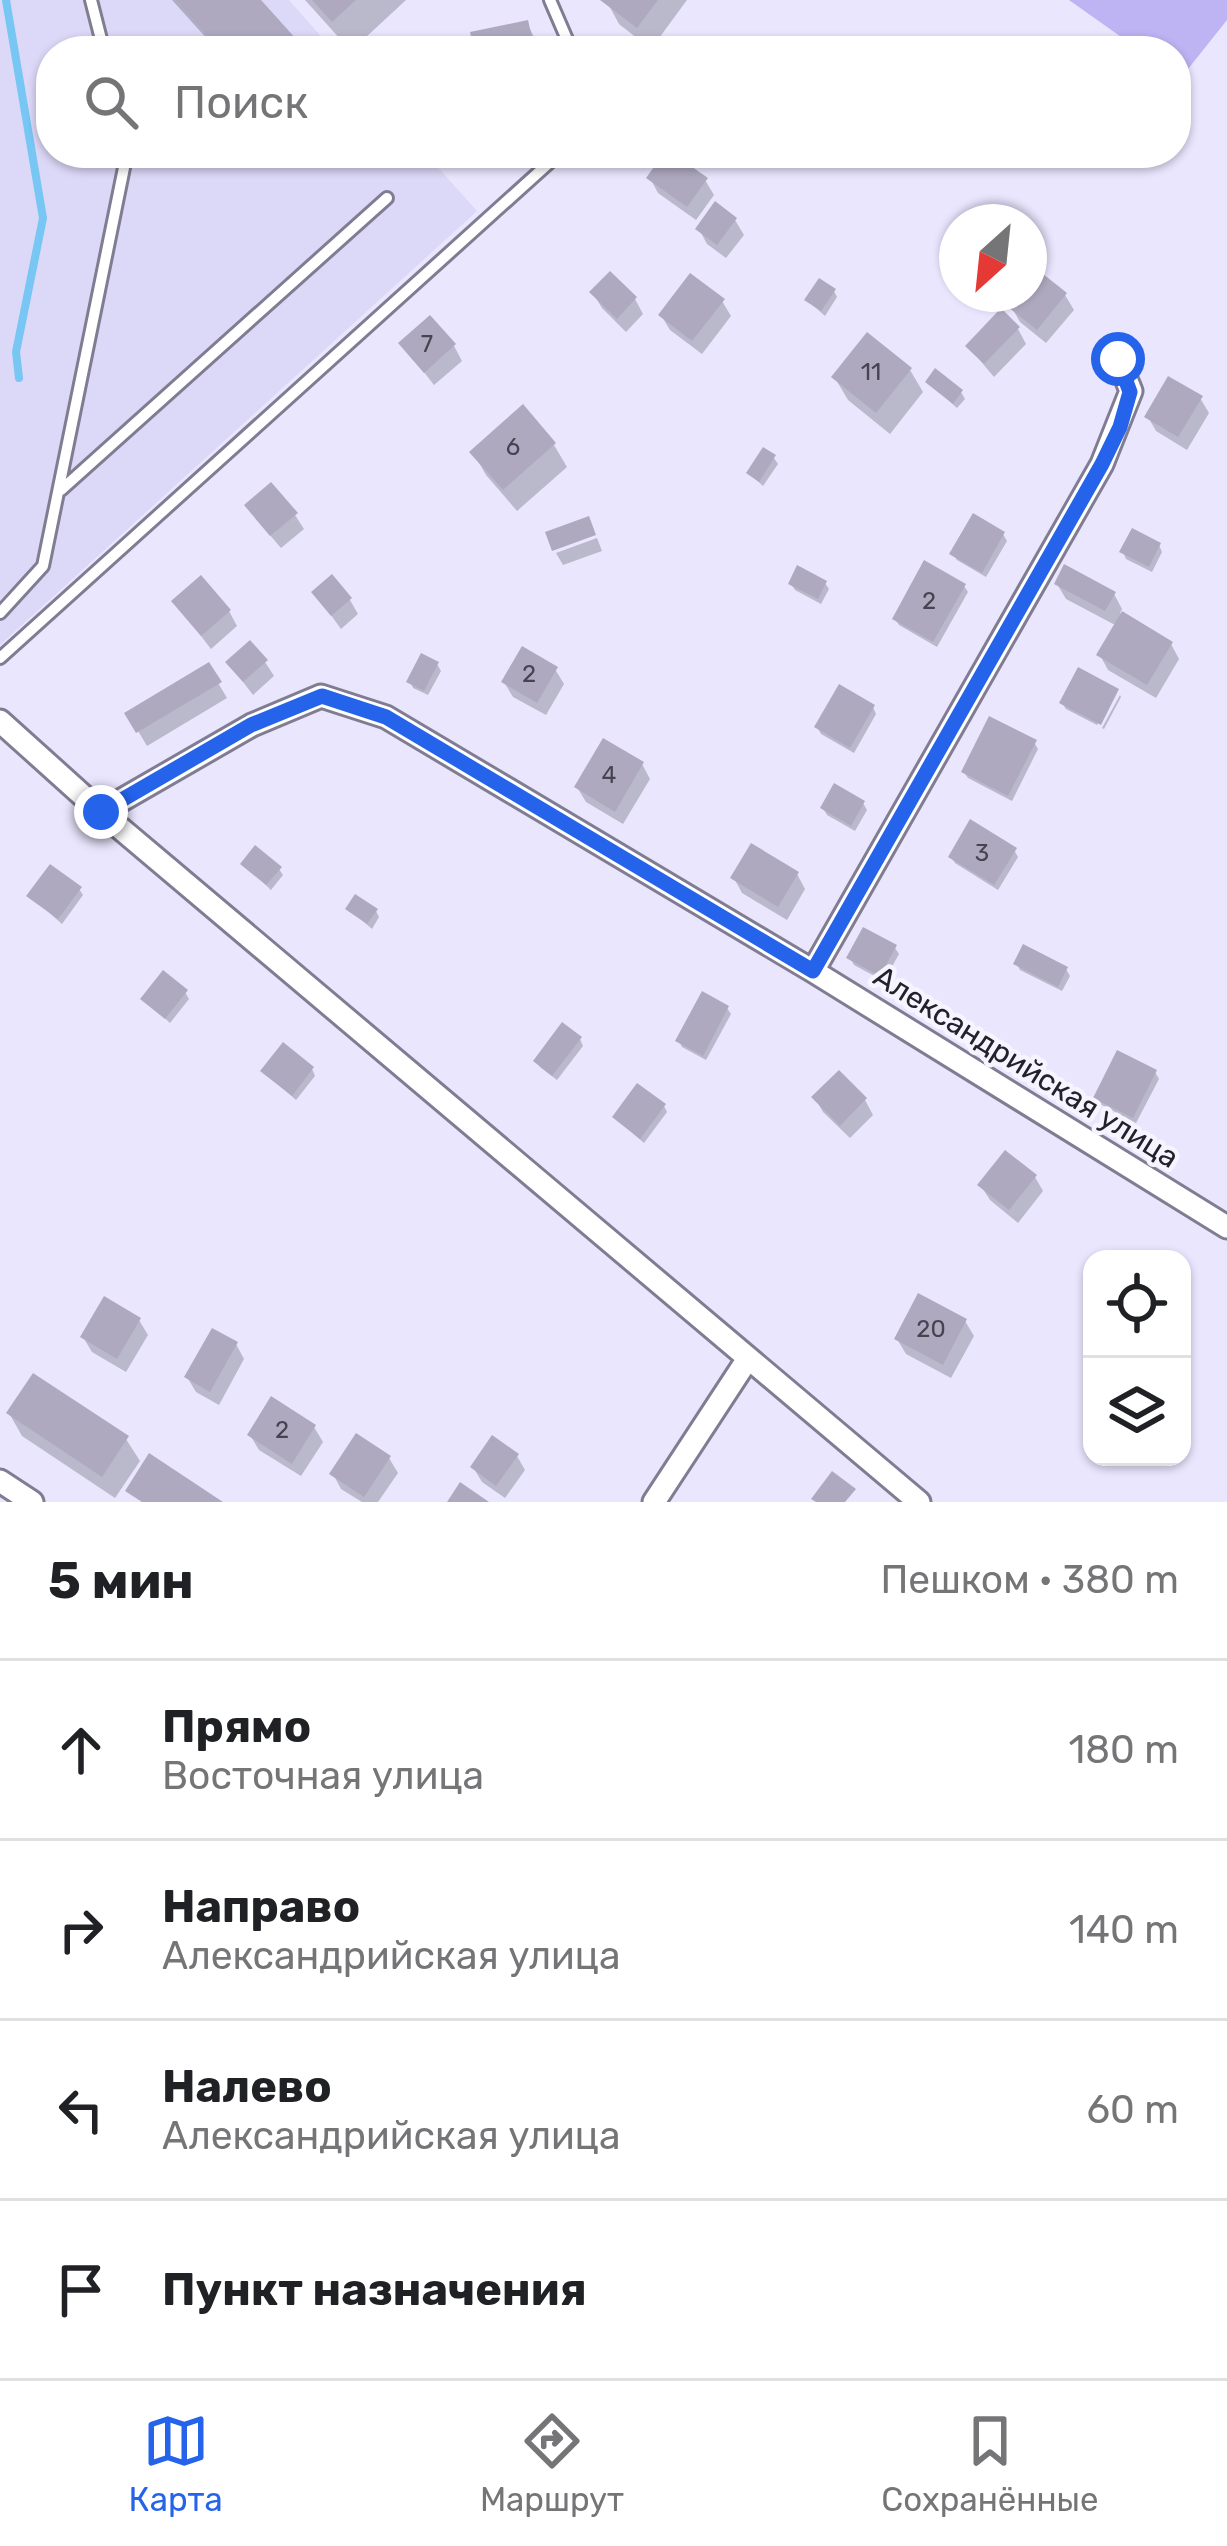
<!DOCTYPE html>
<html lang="ru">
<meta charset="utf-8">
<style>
:root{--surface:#fff;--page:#f6f6f6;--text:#202124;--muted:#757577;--line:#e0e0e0;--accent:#2563eb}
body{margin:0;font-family:Rubik,sans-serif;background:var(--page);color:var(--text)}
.controls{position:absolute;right:36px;bottom:36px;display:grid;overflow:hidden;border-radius:24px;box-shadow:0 3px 9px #0004}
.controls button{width:108px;height:108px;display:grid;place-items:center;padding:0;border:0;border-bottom:3px solid var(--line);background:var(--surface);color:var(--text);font:60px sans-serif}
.compass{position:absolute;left:939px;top:204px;width:108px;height:108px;border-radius:50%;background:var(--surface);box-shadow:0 3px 9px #0004;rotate:207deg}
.stop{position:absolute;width:36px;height:36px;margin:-27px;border:9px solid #2563eb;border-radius:50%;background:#fff}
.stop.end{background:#2563eb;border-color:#fff;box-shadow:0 3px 12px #0008}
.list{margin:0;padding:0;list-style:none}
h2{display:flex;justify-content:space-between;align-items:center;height:156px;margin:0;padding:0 48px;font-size:51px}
h2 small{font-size:39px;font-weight:400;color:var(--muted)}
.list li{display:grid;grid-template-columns:78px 1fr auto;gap:36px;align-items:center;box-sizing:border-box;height:180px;padding:0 48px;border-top:3px solid var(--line)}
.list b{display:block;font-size:45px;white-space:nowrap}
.list p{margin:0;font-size:39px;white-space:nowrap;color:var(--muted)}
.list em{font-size:39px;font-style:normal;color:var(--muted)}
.icon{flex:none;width:66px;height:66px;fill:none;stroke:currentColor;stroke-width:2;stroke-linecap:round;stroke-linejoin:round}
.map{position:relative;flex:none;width:1227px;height:1502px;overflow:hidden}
.search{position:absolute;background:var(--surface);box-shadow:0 3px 9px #0004;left:36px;right:36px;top:36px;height:132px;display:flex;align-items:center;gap:30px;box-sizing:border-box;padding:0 42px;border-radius:48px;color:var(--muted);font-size:45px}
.sheet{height:876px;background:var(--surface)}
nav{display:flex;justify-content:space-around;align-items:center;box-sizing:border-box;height:168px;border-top:3px solid var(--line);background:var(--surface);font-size:33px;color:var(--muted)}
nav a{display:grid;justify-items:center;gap:6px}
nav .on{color:var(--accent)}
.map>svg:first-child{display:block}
.built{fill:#dcd8f7}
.green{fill:#beb3f3}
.shadow{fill:#0003}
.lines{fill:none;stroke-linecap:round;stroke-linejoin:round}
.stream{stroke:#77c6f3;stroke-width:8}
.building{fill:#afa9c0}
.lane-casing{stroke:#807c92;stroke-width:16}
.street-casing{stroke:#807c92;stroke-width:27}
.lane{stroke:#fff;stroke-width:10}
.street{stroke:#fff;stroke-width:21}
.route{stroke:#2563eb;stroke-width:15}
.labels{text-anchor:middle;stroke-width:9;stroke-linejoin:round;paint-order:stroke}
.number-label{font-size:24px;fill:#464450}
.street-label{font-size:30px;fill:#23222b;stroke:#f6f5ff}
</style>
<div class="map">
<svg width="1227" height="1502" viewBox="0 0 1227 1502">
<rect width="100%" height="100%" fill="#e9e6fe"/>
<path class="built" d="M0,0H289L334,51H51V153H425L477,211L0,645Z"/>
<path class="green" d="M1069,0H1227V20L1180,79L1176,76V51H1141Z"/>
<path class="shadow" d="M172,0H257L303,51H218Z
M305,0H406L351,51Z
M606,0H687L651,49L619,24Z
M527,23L541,51H478Z
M650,178L705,180L714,195L696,220L658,193Z
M735,220L744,235L726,258L707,244L699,229Z
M1029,286L1065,295L1074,310L1046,343L1020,322L1012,308L1023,294H1029Z
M834,291L837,297L825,316L807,300Z
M593,293L635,299L643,314L626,332L602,308Z
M722,301L731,316L702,354L670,330L661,315Z
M1018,329L1026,344L994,377L968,346Z
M402,344L454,346L462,361L434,385Z
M910,370L923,392L890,434L848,400L835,378Z
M928,382L961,392L965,399L957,408Z
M1200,398L1209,413L1187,450L1156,431L1148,417Z
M554,445L567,467L517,511L486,475L473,452Z
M774,458L778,464L763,486L749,473Z
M295,515L304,529L281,548L257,520Z
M1003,534L1007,541L986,577L957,560L953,554Z
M597,538L602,551L563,565L556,553Z
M1159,545L1162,552L1152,572L1126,559L1123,552Z
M825,583L829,589L821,604L795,590L791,584Z
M1057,584L1114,594L1122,609L1120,613L1171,644L1179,659L1156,698L1108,670L1100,655L1117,626L1066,599Z
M964,586L968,592L937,647L899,625L895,619Z
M315,593L350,600L358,614L341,629Z
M175,602L229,611L237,626L211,649Z
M228,662H265L274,676L253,695Z
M437,664L441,671L428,695L413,688L410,681Z
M208,666L227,698L147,746L128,714Z
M555,669L564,684L546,715L513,697L504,682Z
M1115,690L1097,725L1066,709L1062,703Z
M1120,695L1121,697L1104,729L1102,728Z
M873,707L876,714L854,753L821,734L817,727Z
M1034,742L1038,749L1012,801L968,778L964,772Z
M642,764L650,779L623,824L586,802L577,787Z
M863,803L867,810L855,831L827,815L823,808Z
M1014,850L1018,857L998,890L955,863L951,857Z
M244,864L279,869L283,875L271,890Z
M797,874L805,889L787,920L742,893L734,878Z
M79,889L83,895L62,924L30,896Z
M349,909L376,911L379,917L372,929Z
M895,948L899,954L884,981L854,965L850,958Z
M1017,964L1066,969L1070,976L1062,991L1020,970Z
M185,992L189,999L170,1023L144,999Z
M727,1008L731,1014L706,1060L682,1047L679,1041Z
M580,1039L583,1046L557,1080L540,1067L536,1061Z
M312,1069L315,1076L296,1100L264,1072Z
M1155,1072L1159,1079L1136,1123L1100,1104L1096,1098Z
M815,1098L865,1100L873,1115L850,1138L823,1112Z
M664,1106L667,1112L644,1143L615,1118Z
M1035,1177L1043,1191L1018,1223L990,1200L981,1186Z
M139,1320L148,1335L126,1372L92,1352L83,1337Z
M965,1321L974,1336L951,1378L906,1354L897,1339Z
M236,1344L244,1359L219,1405L196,1392L187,1377Z
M9,1413L126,1439L140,1461L115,1498L22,1436Z
M314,1427L323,1442L301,1476L259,1450L250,1435Z
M517,1456L525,1470L505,1498L482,1482L473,1467Z
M389,1458L398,1473L378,1502H362L341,1489L333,1474Z"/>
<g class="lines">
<path class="stream" d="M6,0L43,218L16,352L19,378"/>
</g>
<path class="building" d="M176,0H261L307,51H222Z
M312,0H356L332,22Z
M600,0H658L637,28Z
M528,20L535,51H474L470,32Z
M664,153H672L708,178L687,207L646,178Z
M715,201L737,218L717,245L695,229Z
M1038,270L1067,293L1037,330L1008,307L1019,294H1029V282Z
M610,271L637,297L617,319L589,292Z
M690,273L725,299L692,341L658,315Z
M819,278L836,289L821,311L804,300Z
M1001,308L1020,327L984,364L965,346Z
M430,315L456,344L424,373L398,343Z
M867,332L912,368L876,413L831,377Z
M935,368L963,390L953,404L925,382Z
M1168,376L1203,396L1178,437L1144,417Z
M523,404L556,443L503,490L469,452Z
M763,447L776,455L759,482L746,473Z
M271,482L298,513L270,536L244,505Z
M973,513L1005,532L982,573L949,554Z
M589,516L596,535L552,551L545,532Z
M1132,528L1161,543L1149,567L1119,552Z
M924,560L966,584L933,642L892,619Z
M1064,564L1116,592L1105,611L1054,584Z
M797,565L827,581L818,599L788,584Z
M332,574L352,598L331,616L311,592Z
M201,575L231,610L201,636L171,601Z
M1122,611L1173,642L1147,685L1096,655Z
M250,640L268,660L243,682L225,662Z
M522,646L558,667L537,703L501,682Z
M421,653L439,662L424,691L406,682Z
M209,662L222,682L136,733L124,713Z
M1078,667L1119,689L1101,725L1059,703Z
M839,684L875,705L850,748L814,727Z
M989,716L1037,740L1008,796L961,772Z
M603,738L644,762L615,812L574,787Z
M834,783L865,801L851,826L820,808Z
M970,819L1017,848L994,885L948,857Z
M751,843L799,872L778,907L730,878Z
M255,845L282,867L266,885L240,864Z
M50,864L82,887L58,919L26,896Z
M355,894L378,909L367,924L345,909Z
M863,927L897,945L880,976L846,958Z
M1023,944L1068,967L1058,987L1013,964Z
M163,970L188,990L165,1019L140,999Z
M702,991L729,1006L703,1056L675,1041Z
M562,1022L582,1037L552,1076L533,1061Z
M283,1042L314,1067L292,1096L260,1071Z
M1117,1050L1157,1070L1133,1118L1093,1098Z
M839,1070L867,1098L840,1126L811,1097Z
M637,1083L666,1104L640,1139L612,1117Z
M1005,1150L1037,1175L1009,1210L977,1185Z
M918,1293L967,1319L943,1365L894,1339Z
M104,1296L141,1318L117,1359L80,1337Z
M212,1328L238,1342L210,1392L184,1377Z
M33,1373L129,1436L102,1477L6,1413Z
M271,1396L316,1425L292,1464L247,1435Z
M356,1433L391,1456L364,1497L329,1474Z
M492,1435L519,1454L496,1486L470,1467Z
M149,1453L223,1502H142L125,1491Z
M832,1471L856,1489L845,1502H816L811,1499Z
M460,1482L489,1502H447Z"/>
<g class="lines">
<g class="lane-casing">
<path id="lane" d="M91,0L104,51
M550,0L572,51
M61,490L387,198
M0,613L43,566L127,153
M0,658L560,153"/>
</g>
<g class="street-casing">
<path id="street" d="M0,721L101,812L919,1502
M101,812L252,725L321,696L386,717L813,971L1227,1227
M813,971L1102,464L1131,391L1118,359
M0,1481L32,1502
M654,1502L747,1360"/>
</g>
<use href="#lane" class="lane"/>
<use href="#street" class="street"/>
</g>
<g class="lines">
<path class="route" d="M101,812L251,725L322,696L386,717L813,971L1102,464L1120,427L1130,392L1118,359"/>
</g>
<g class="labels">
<g class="number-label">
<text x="427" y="352">7</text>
<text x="871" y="380">11</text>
<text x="513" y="455">6</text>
<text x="929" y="609">2</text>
<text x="529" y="682">2</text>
<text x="609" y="783">4</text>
<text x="982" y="861">3</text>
<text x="931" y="1337">20</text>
<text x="282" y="1438">2</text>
</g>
<g class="street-label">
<text transform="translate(1026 1067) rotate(32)" y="10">Александрийская улица</text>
</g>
</g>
</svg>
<div class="controls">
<button><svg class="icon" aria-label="locate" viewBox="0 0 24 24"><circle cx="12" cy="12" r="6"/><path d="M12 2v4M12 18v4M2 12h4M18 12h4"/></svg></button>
<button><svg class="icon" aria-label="layers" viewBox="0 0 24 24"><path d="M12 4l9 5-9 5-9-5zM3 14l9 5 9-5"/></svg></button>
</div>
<svg class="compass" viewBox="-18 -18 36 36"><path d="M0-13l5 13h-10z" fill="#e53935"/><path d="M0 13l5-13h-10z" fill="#757577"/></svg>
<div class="stop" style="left:1118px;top:359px"></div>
<div class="stop end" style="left:101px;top:812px"></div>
<div class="search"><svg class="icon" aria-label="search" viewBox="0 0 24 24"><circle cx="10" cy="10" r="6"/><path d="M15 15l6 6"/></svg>Поиск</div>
</div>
<section class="sheet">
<h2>5 мин<small>Пешком · 380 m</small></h2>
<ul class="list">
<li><svg class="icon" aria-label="ahead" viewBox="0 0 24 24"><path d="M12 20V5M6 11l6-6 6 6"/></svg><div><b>Прямо</b><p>Восточная улица</p></div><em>180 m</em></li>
<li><svg class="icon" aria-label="right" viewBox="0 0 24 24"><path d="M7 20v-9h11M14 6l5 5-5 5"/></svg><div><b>Направо</b><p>Александрийская улица</p></div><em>140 m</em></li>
<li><svg class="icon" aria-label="left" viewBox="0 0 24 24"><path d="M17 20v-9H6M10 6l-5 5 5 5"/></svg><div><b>Налево</b><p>Александрийская улица</p></div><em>60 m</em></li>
<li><svg class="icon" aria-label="arrive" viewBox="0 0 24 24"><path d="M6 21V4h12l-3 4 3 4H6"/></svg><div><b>Пункт назначения</b></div></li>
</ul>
</section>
<nav>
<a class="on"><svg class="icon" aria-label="map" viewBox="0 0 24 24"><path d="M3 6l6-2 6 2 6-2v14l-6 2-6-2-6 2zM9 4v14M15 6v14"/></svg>Карта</a>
<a><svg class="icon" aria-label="directions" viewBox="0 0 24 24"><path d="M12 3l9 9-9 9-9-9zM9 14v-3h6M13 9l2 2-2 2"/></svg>Маршрут</a>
<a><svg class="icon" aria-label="saved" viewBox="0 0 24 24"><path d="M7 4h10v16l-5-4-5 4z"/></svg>Сохранённые</a>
</nav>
